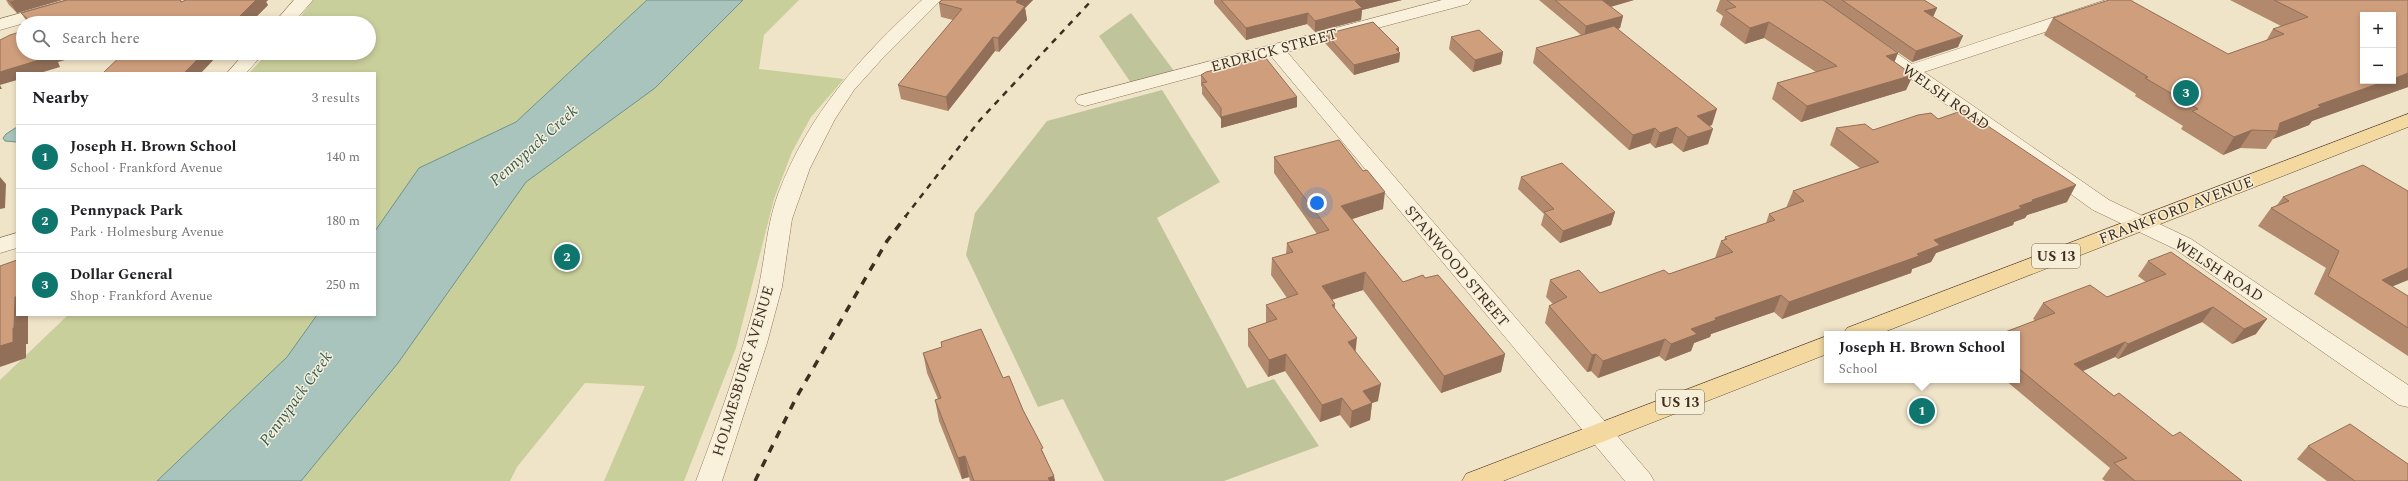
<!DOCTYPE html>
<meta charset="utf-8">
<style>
:root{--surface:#fff;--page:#f6f6f6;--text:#202124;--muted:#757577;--line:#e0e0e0;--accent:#0f766e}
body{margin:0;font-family:Spectral,serif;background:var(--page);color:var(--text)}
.controls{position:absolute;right:12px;top:12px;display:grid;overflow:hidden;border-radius:0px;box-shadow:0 2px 6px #0003}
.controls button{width:36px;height:36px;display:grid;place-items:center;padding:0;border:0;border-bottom:1px solid var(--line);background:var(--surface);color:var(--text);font:20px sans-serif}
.you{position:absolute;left:1317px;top:203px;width:14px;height:14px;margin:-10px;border:3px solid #fff;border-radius:50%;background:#1a73e8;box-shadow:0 0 0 6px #1a73e833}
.badge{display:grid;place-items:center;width:26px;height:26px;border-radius:50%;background:var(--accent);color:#fff;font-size:13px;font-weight:700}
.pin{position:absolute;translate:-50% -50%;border:2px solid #fff;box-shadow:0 1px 4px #0006}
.popup{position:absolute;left:1824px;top:331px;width:196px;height:52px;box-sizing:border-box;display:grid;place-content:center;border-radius:0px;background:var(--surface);filter:drop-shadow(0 1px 3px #0005);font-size:13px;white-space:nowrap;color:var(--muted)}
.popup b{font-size:15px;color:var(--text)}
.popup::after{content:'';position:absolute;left:50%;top:100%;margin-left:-8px;border:8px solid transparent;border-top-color:var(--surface)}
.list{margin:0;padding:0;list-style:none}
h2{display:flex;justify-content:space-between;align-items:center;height:52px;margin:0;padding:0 16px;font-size:17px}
h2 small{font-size:13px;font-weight:400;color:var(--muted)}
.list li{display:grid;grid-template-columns:26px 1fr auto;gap:12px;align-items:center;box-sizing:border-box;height:64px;padding:0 16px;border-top:1px solid var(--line)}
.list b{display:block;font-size:15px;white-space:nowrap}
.list p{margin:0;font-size:13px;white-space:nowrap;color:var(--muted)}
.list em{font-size:13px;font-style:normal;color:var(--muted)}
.icon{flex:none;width:22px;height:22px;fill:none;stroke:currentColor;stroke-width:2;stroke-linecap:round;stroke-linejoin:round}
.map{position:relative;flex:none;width:2408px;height:481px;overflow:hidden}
.search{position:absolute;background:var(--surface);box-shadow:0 2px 6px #0003;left:16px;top:16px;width:360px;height:44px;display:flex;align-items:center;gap:10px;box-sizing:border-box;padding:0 14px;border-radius:22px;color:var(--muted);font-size:15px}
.panel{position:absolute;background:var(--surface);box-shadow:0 2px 6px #0003;left:16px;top:72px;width:360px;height:244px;border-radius:0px}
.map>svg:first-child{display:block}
.green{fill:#c9cf9b}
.cemetery{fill:#bfc49a}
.water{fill:#a9c4bc;stroke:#6f938a}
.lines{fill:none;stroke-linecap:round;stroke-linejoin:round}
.minor-casing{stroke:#8d765c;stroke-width:1}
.major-casing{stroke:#5b4430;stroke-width:1}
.minor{fill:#faf1dc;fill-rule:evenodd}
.major{fill:#f3d9a0;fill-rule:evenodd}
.rail-far1{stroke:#3d2e20;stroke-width:2.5;stroke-dasharray:6 6;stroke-linecap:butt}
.rail{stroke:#3d2e20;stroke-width:3.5;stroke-dasharray:8 8;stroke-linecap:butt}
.wall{fill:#b2896c}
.shaded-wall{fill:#916f58}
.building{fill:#cf9f7d;stroke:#916f58}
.labels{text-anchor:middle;stroke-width:3;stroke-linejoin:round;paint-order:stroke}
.shield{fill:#f7eed8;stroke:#756857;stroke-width:1}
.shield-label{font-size:14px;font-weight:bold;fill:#3d2e20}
.street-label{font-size:15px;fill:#3d2e20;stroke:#f7eed8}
.water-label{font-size:16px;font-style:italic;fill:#2f5d5a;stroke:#f7eed8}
</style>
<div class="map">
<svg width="2408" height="481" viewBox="0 0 2408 481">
<rect width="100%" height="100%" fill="#f0e4c8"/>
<path class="green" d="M313,0H730L683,60L743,0H799L764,35L759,69L844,79L811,117L792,152L774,199L736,348L684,481H604L645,386L585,383L517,467L510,481H0V380L68,315H375V73H249L268,53H369V23H296Z"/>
<path class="cemetery" d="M1131,13L1174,71L1131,83L1099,36Z
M1162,90L1220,182L1157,218L1247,388L1274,379L1319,446L1224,481H1104L1063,399L1038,407L966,255L975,213L1047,121Z"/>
<path class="water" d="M647,0H743L655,88L526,182L398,363L301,481H157L287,357L317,315H375V231L419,168L516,122Z
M17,127V142L5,141L3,138L6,134Z"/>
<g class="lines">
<g class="minor-casing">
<path id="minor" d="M67,0H95L92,4L0,30V19Z
M294,0H313L293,23H274Z
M922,0H941L881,60L854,90L835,119L810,168L792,219L782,287L767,343L722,481H696C719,420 741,358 757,295C765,261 766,227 778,194C809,113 859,58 922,0Z
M1442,0H1471L1468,4L1287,52L1650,474L1654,481H1625L1271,56L1085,106L1078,104L1075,100L1078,96Z
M2106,0H2133L2130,4L1924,72L2109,200L2191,239L2408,385V407L2399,405L2175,249L2093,210L1862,44L1864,40H1878L1912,64Z
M245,53H264L246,73H227Z
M17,233V248L0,253V238Z"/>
</g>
<g class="major-casing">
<path id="major" d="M2408,114V127L1879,334H1843L1847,328Z
M1827,336V354L1503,481H1462L1466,474Z"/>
</g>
<use href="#minor" class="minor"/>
<use href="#major" class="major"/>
<path class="rail-far1" d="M905,217L980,120L1092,0"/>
<path class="rail" d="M755,481L796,398L887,241L906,216"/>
</g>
<path class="wall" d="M6,0H62L17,13L9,5Z
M67,0H181L182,2L186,0H268L266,2L268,5L250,23H28L21,13Z
M942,0H1033L1025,8L1027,20L999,52L995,51L948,111L901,99L898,85L953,20L941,17L939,3Z
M1214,0H1402L1362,10L1361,20L1315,32L1307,24L1246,40L1214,3Z
M1539,0H1634L1611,7L1623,16L1620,28L1618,29L1712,125L1709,126L1708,144L1683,152L1672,143L1655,148L1650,143L1629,150L1533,63L1536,48L1581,35Z
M1720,0H1924L1937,8L1933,17L1958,47L1912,62L1874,36L1898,53L1894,62L1913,75L1906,90L1801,122L1772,99L1777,83L1816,72L1764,38L1745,44L1720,25L1723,16L1716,11Z
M2230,0H2408V87L2312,121L2309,125L2273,139L2266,149L2240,148L2223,155L2181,129L2183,126L2135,96L2136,94L2044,35L2053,18L2228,54L2266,41L2273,29L2281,26Z
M1326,34L1399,48V52L1400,53L1399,62L1354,75L1325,43Z
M1451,37L1503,52L1501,64L1473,72L1449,49Z
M1201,75L1297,97V107L1221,128V119L1202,94V87L1201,86Z
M1938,119L2067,202L2027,215L2025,218L2014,222L2013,225L1936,253L1931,262L1912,269L1911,273L1782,319L1774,312L1711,334L1710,337L1694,343L1691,351L1665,361L1659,356L1598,378L1591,371L1587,372L1545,323L1549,306L1553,304L1546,297L1550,280L1600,293L1669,274L1715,258L1721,241L1724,240L1725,237L1766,223L1769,214L1786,208L1793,191L1860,168L1830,145L1836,128L1873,130Z
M1274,157L1383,209L1352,219L1403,282L1425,278L1505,354L1501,372L1441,393L1363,290L1332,300L1334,309L1355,351L1378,401L1372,403L1370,420L1350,428L1340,415L1320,422L1285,371L1268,377L1248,346V329L1266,323V305L1287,298L1271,275L1272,258L1286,254L1287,243L1317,234L1274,173Z
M1521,177L1615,212L1611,225L1560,243L1541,225L1544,214L1518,189Z
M2408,191V280L2392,286L2408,296V356L2314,294L2326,268L2258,226L2271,208L2277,205L2283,197Z
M2148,261L2256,334L2232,344L2202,322L2118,359L2115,357L2083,371L2114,396L2173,436L2242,481H2105L2102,479L2110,468L2005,380H2017V334L2035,320L2033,319L2043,303L2107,297L2146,282L2138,276Z
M923,353L1003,378L1023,410L1044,454L1055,481H970L969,477L962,479L939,421L935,400L938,399L927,373Z
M2308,446L2408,481H2327L2297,459Z"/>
<path class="shaded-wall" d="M17,0H62L17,13L10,2Z
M256,0H268L266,2L268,5L250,23H233Z
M1018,0H1033L1025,8L1027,20L999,52L998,38L1016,2Z
M1358,0H1402L1362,10L1361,20L1315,32V21L1355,1Z
M1600,0H1634L1598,10Z
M1937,8L1932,19L1924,11Z
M1308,13L1307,24L1246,40V28Z
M1623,16L1620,28L1584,38L1586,26Z
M157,20L158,23H147Z
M1769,22L1764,38L1745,44L1750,28Z
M1963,36L1958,47L1912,62L1916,51Z
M993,37L995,51L948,111L946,97Z
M1399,48V54L1400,53L1399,62L1354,75V65Z
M1503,52L1501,64L1473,72L1475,60Z
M51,53H89L58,62L60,67L40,73H17V80L0,85L2,89H0V72Z
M204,53H220L201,73H184Z
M1898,53L1892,68L1886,56Z
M2408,73V87L2312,121L2309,125L2273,139L2278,131L2280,123L2318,105L2386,81H2393V79Z
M1913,75L1906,90L1801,122L1807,106Z
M1297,97V107L1221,128V117Z
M1717,109L1712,125L1692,131L1697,116Z
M1677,127L1672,143L1655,148L1660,133Z
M1655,128L1650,143L1629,150L1633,135Z
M1713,129L1708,144L1683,152L1688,137Z
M2252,130L2240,148L2223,155L2234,137Z
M0,177L6,184L5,208L0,209Z
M2076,185L2067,202L2027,215L2025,218L2014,222L2013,225L1936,253L1931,262L1912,269L1911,273L1782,319L1789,302L1934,240L2019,206L2032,200Z
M1385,192L1383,209L1340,223L1341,206Z
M1615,212L1611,225L1560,243L1563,231Z
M2408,268V280L2367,297L2382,280Z
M1365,272L1363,290L1320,303L1322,286Z
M1781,295L1774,312L1711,334L1710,337L1694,343L1691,351L1665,361L1671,344L1691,329L1715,318Z
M17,296V315H28V344H26V358L0,367V346L13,328L15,297Z
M1335,304L1333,321L1332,305Z
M2213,307L2202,322L2118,359L2128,344Z
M2267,319L2256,334L2232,344L2244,329Z
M1357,338L1355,356L1348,342Z
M1665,339L1659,356L1598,378L1603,361Z
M2125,342L2115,357L2064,379L2074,364Z
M1286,354L1285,371L1268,377L1269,360Z
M1505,354L1501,372L1441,393L1444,376Z
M1596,354L1591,371L1587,372L1592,355Z
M1381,384L1378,401L1372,403L1370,420L1350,428L1352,411L1363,391Z
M1342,398L1340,415L1320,422L1322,405Z
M965,456L969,477L962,479L958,458Z
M1054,476L1055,481H1049L1048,478Z"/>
<path class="building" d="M8,0H17L10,2Z
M67,0H180L181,2L186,0H256L233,23H154L157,20L147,23H32L21,13Z
M942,0H1018L1016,2L1025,6L998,38L993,37L946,97L898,85L962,9L939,3Z
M1221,0H1358L1355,1L1362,8L1315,21L1308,13L1246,28Z
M1555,0H1602L1623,16L1586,26Z
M1727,0H1823L1898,53L1886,56L1913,75L1807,106L1777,83L1837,66L1769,22L1750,28L1725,10L1736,7Z
M1842,0H1924L1937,8L1924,11L1963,36L1916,51Z
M2109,0H2130L2228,54L2284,34L2273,29L2308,17L2274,0H2408V73L2393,79V15H2363V81H2386L2318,105L2321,107L2280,123L2278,131L2252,130L2234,137L2192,111L2198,109L2145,78L2148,77L2053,18Z
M1373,22L1399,48L1396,49L1400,53L1354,65L1326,34Z
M1614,26L1717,109L1697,116L1713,129L1688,137L1677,127L1660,133L1655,128L1633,135L1536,48Z
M1479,30L1503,52L1475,60L1451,37Z
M23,31V53H51L52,56L0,72V40L10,35Z
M124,53H204L184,73H103Z
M1265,57L1297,97L1221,117V108L1202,83L1207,82L1201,75L1206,72Z
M1964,110L2076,185L2032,200L2034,201L2019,206L2022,208L1934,240L1940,245L1917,254L1919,256L1789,302L1781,295L1715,318L1716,320L1691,329L1697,334L1671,344L1665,339L1603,361L1596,354L1592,355L1549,306L1567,297L1550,280L1579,270L1600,293L1664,270L1669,274L1733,252L1721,241L1727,239L1725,237L1775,220L1769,214L1804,201L1793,191L1879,162L1836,128L1865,124L1873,130L1918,115L1931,113L1938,119Z
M1339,140L1363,171L1367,170L1385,192L1341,206L1403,282L1423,275L1425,278L1438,275L1505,354L1444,376L1365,272L1322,286L1335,304L1332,305L1357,338L1348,342L1381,384L1363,391L1372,403L1352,411L1342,398L1322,405L1286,354L1269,360L1248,329L1277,319L1266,305L1298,294L1272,258L1293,252L1287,243L1329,230L1274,157Z
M1562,163L1615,212L1563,231L1544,212L1554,209L1521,177Z
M2363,165L2408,191V268L2382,280L2408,296V328L2328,276L2339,251L2271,208L2289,201L2283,197Z
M2171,252L2267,319L2244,329L2213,307L2128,344L2125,342L2074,364L2114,396L2119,393L2173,436L2180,432L2242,481H2135L2114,463L2127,458L2017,367V334H2000L2055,313L2043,303L2090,285L2107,297L2166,274L2148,261Z
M17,260V296L15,297L14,328H13V342L0,346V266Z
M981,329L1003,378L1009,376L1023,410L1043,448L1041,449L1054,476L1048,478L1050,481H974L965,456L958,458L935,400L941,398L923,353L942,347L941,342Z
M2350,424L2408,464V481H2355L2308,446Z"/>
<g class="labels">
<g class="shield">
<rect x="2032" y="244" width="48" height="24" rx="3"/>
<rect x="1656" y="390" width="48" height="24" rx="3"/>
</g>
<g class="shield-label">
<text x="2056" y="261">US 13</text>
<text x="1680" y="407">US 13</text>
</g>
<g class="street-label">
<text transform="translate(1274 50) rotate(-15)" y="5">ERDRICK STREET</text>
<text transform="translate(1946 97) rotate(35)" y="5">WELSH ROAD</text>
<text transform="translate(2176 210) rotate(-21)" y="5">FRANKFORD AVENUE</text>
<text transform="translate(1457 266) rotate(50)" y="5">STANWOOD STREET</text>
<text transform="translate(2219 270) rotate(33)" y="5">WELSH ROAD</text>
<text transform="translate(743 371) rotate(-73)" y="5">HOLMESBURG AVENUE</text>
</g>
<g class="water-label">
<text transform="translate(533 145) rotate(-42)" y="6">Pennypack Creek</text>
<text transform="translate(295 398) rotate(-54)" y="6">Pennypack Creek</text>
</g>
</g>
</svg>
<div class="controls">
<button>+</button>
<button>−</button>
</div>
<div class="you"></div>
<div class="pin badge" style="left:1922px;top:411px">1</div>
<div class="popup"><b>Joseph H. Brown School</b>School</div>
<div class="pin badge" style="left:567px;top:257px">2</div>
<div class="pin badge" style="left:2186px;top:93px">3</div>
<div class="search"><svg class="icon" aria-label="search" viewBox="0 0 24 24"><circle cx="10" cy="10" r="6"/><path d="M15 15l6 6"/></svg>Search here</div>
<section class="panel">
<h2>Nearby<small>3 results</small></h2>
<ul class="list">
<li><span class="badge">1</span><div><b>Joseph H. Brown School</b><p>School · Frankford Avenue</p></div><em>140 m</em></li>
<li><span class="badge">2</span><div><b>Pennypack Park</b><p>Park · Holmesburg Avenue</p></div><em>180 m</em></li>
<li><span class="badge">3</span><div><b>Dollar General</b><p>Shop · Frankford Avenue</p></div><em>250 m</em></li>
</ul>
</section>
</div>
